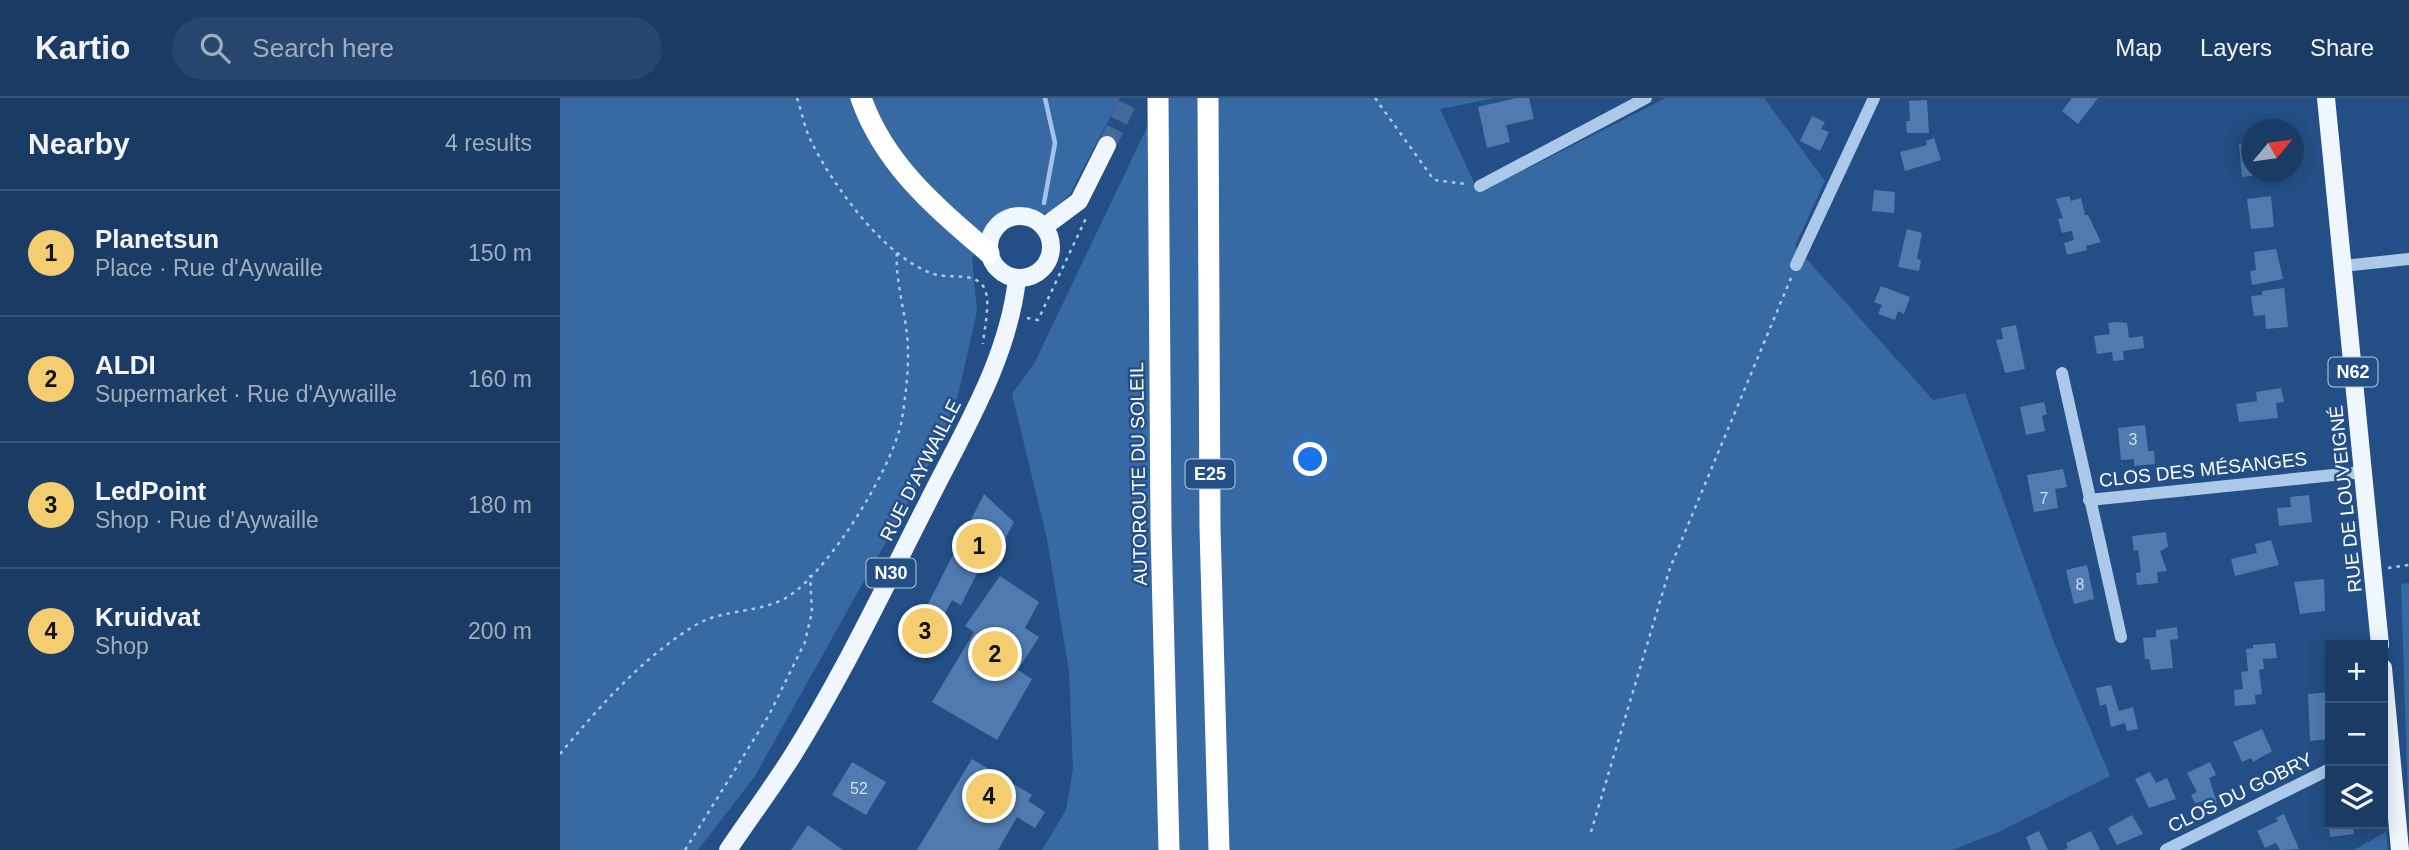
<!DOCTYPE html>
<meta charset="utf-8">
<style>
:root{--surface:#1a3b64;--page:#27466d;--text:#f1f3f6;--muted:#9fadbf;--line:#385578;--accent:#f4cd70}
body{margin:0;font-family:Arial,sans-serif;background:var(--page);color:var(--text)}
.controls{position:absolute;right:21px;bottom:21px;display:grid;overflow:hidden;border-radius:0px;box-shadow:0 4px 18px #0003}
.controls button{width:63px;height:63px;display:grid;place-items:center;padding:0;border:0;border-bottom:2px solid var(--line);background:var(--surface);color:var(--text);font:35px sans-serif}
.compass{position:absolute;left:1681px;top:21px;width:63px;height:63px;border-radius:50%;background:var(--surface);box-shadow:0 4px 18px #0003;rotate:61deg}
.you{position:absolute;left:751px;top:362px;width:24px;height:24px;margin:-18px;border:5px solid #fff;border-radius:50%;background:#1a73e8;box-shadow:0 0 0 10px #1a73e833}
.badge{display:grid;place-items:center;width:46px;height:46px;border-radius:50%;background:var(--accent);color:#111;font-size:23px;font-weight:700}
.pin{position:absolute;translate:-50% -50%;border:4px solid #fff;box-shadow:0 2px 7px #0006}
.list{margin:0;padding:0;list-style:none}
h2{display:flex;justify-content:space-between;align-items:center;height:91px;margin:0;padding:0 28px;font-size:30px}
h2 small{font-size:23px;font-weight:400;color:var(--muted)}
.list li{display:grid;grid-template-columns:46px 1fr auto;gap:21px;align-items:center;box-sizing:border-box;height:126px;padding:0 28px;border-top:2px solid var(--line)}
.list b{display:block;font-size:26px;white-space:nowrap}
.list p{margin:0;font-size:23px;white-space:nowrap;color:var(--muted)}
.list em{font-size:23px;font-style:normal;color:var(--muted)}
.icon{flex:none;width:38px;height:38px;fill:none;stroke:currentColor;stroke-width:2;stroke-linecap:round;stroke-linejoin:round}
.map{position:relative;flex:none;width:1849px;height:752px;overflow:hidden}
header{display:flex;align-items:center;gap:42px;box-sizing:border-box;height:98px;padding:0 35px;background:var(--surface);border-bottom:2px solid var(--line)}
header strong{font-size:33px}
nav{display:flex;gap:38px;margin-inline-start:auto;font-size:24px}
.search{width:490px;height:63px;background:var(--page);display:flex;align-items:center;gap:18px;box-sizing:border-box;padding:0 24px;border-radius:38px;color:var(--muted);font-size:26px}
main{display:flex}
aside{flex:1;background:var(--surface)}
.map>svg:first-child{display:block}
.green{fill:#3769a3}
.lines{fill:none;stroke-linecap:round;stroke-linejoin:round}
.stream{stroke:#a1c3ea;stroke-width:4.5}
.building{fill:#507bb0}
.major-tunnel{stroke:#446998;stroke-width:18;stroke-dasharray:18 9;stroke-linecap:butt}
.path{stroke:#adc9e9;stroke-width:2.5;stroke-dasharray:3.5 5;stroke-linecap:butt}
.minor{stroke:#adc9e9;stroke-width:12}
.major{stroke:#f0f6fe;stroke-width:18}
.highway{stroke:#fff;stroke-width:21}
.labels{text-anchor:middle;stroke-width:5;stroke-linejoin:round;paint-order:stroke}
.number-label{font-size:16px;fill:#d3deeb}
.shield{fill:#234f86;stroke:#bdcadb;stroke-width:2}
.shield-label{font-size:18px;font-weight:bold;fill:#fff}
.street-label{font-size:19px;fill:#fff;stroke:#234f86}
</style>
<header>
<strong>Kartio</strong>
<div class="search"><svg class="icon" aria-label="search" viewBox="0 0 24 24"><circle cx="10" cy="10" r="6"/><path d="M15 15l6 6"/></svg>Search here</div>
<nav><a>Map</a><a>Layers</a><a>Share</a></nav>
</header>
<main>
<aside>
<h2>Nearby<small>4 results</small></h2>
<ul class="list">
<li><span class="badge">1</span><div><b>Planetsun</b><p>Place · Rue d'Aywaille</p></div><em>150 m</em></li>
<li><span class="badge">2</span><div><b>ALDI</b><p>Supermarket · Rue d'Aywaille</p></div><em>160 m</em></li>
<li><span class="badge">3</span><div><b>LedPoint</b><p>Shop · Rue d'Aywaille</p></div><em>180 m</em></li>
<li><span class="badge">4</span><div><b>Kruidvat</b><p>Shop</p></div><em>200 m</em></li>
</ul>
</aside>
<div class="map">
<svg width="1849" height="752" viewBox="0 0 1849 752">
<rect width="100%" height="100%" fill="#234f86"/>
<path class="green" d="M0,0H560L510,96L489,116L456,112L436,121L412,160L417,213L397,301L370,365L195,678L138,752H0Z
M601,0H935L880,11L919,95L1106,0H1204L1265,83L1235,148L1373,302L1405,295L1495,547L1550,678L1439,734L1392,752H482L506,712L513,671L509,573L487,441L452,296L474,266Z
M1849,485V732L1841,486Z
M1826,734L1828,752H1794Z"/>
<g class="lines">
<path class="stream" d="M484,105L495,45L485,0"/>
</g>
<path class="building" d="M956,0H969L974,21L946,27L950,44L927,50L918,9Z
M1512,0H1538L1518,26L1502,13Z
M1367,2L1369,35H1347L1346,23H1350L1349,3Z
M1252,18L1265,24L1261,31L1269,34L1260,53L1240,43Z
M1374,40L1381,62L1345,73L1340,54L1367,47L1366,43Z
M1691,45V74L1711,75L1682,79L1679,46Z
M1314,92L1335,94L1334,115L1312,113Z
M1509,98L1511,103L1521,100L1525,117H1528L1541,144L1526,148L1527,152L1507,157L1504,145L1514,142L1512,133L1502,135L1498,121L1503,120L1496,101Z
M1711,98L1714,129L1691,131L1687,101Z
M1347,131L1362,135L1357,161L1361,162L1359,173L1338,169Z
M1716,151L1723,181L1692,187L1690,173L1696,172L1694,154Z
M1321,188L1350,199L1344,216L1338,213L1335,222L1318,216L1322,207L1314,204Z
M1724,190L1728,229L1706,231L1705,217L1694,218L1691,198L1702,197V193Z
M1556,224L1567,225L1569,240L1583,238L1584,250L1563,253L1564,262L1553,263L1552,254L1537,256L1534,238L1550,236L1548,225Z
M1456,227L1465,271L1445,275L1436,242L1443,241L1441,230Z
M1721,290L1724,304L1716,305L1718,320L1679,324L1676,306L1697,303L1696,294Z
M1484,304L1487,316L1482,318L1485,333L1466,337L1460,309Z
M1585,327L1588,353H1594L1595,366L1574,368V361L1561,362L1558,330Z
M1503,371L1507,389L1495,391L1498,410L1474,414L1467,377Z
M424,396L454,424L431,468L423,464L401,507L392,502L362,558L346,549Z
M1749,397L1752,424L1719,428L1717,410L1731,409L1730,399Z
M1606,434L1608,449L1600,453L1607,473L1597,474L1598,485L1577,487L1576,475L1581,474L1578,452L1574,453L1572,438Z
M1711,442L1719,467L1675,478L1671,461L1697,455L1695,446Z
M1527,467L1534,501L1514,506L1506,472Z
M440,478L479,504L465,530L479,539L458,572L472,581L437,642L372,604L414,534L405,528Z
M1764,481L1765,513L1740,516L1734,484Z
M1617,529L1618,541L1610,542L1613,570L1591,572L1589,561H1585L1583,540L1596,539V532Z
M1715,545L1717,560L1703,561L1704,571L1699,572L1702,596L1695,597L1696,606L1675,608L1674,592L1683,591L1681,574L1688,573L1686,551L1693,550V547Z
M1551,587L1559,613L1573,609L1578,631L1567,633L1565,625L1551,629L1546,606L1540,608L1536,590Z
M1770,594V641L1750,643L1748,596Z
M1702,631L1712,653L1693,664L1691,660L1682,664L1673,644Z
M412,661L472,697L468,703L485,714L475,730L457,719L438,752H357Z
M292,664L326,684L306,717L272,697Z
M1650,664L1656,677L1649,680L1657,705L1647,710L1644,703L1635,705L1631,697L1637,694L1627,675Z
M1590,674L1596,685L1607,680L1616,701L1589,710L1575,681Z
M1724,716L1739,751L1720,752L1716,745L1705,750L1697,733L1718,723L1716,720Z
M1572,717L1583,736L1557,747L1548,730Z
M1769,726H1793L1794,736L1770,739Z
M248,727L283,752H231Z
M1479,733L1488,752H1471L1466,739Z
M1531,733L1540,752H1503L1508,750L1506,745Z"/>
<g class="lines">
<path class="major-tunnel" d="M547,47L570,0"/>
<path class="path" d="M237,0C242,15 245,32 252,45C274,89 326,161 374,176C390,181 413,174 423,188C432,200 424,231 423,246
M815,0L874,82L906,86
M467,220L478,222L527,118
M1828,470L1849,467
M0,656C39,609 81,561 134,528C162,510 201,516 229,498C270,471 333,370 342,321C346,295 350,264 347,237C344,208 335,181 337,153
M1031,734L1110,470L1231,180
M125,752L209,617L245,544L252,514L250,477"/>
<path class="minor" d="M920,88L1086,0
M1236,167L1314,0
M1783,168L1849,161
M1502,275L1561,539
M1529,402L1803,374
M1606,752L1770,671"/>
<path class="major" d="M1766,0L1820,547
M429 149a31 31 0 1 1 62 0a31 31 0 1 1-62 0Z
M484,129L519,103L547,47
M1823,570L1840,752
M168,752C189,721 211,691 231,660C283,577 325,488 369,402C405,330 448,261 457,181"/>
<path class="highway" d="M301,0C325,68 376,109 429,155
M598,0L601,431L609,752
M648,0L650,430L659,752"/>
</g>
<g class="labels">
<g class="number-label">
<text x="1573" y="347">3</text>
<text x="1484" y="406">7</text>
<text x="1520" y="492">8</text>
<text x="299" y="696">52</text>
</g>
<g class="shield">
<rect x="1768.5" y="259.5" width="49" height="29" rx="5"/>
<rect x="625.5" y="361.5" width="49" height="29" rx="5"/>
<rect x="306.5" y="460.5" width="49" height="29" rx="5"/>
</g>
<g class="shield-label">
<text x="1793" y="280">N62</text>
<text x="650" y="382">E25</text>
<text x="331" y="481">N30</text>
</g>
<g class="street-label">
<text transform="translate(1643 371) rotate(-6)" y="7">CLOS DES MÉSANGES</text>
<text transform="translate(360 372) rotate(-63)" y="7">RUE D'AYWAILLE</text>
<text transform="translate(578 376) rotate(-91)" y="7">AUTOROUTE DU SOLEIL</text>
<text transform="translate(1785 401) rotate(-96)" y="7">RUE DE LOUVEIGNÉ</text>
<text transform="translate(1680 694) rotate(-26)" y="7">CLOS DU GOBRY</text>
</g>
</g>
</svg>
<div class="controls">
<button>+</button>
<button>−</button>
<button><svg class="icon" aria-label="layers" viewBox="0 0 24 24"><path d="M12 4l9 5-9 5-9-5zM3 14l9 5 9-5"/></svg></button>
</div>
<svg class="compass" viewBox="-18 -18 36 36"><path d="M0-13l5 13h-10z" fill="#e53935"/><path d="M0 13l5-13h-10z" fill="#9fadbf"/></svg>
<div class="you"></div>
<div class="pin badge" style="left:419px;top:448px">1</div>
<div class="pin badge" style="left:435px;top:556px">2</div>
<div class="pin badge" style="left:365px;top:533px">3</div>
<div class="pin badge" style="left:429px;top:698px">4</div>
</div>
</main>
